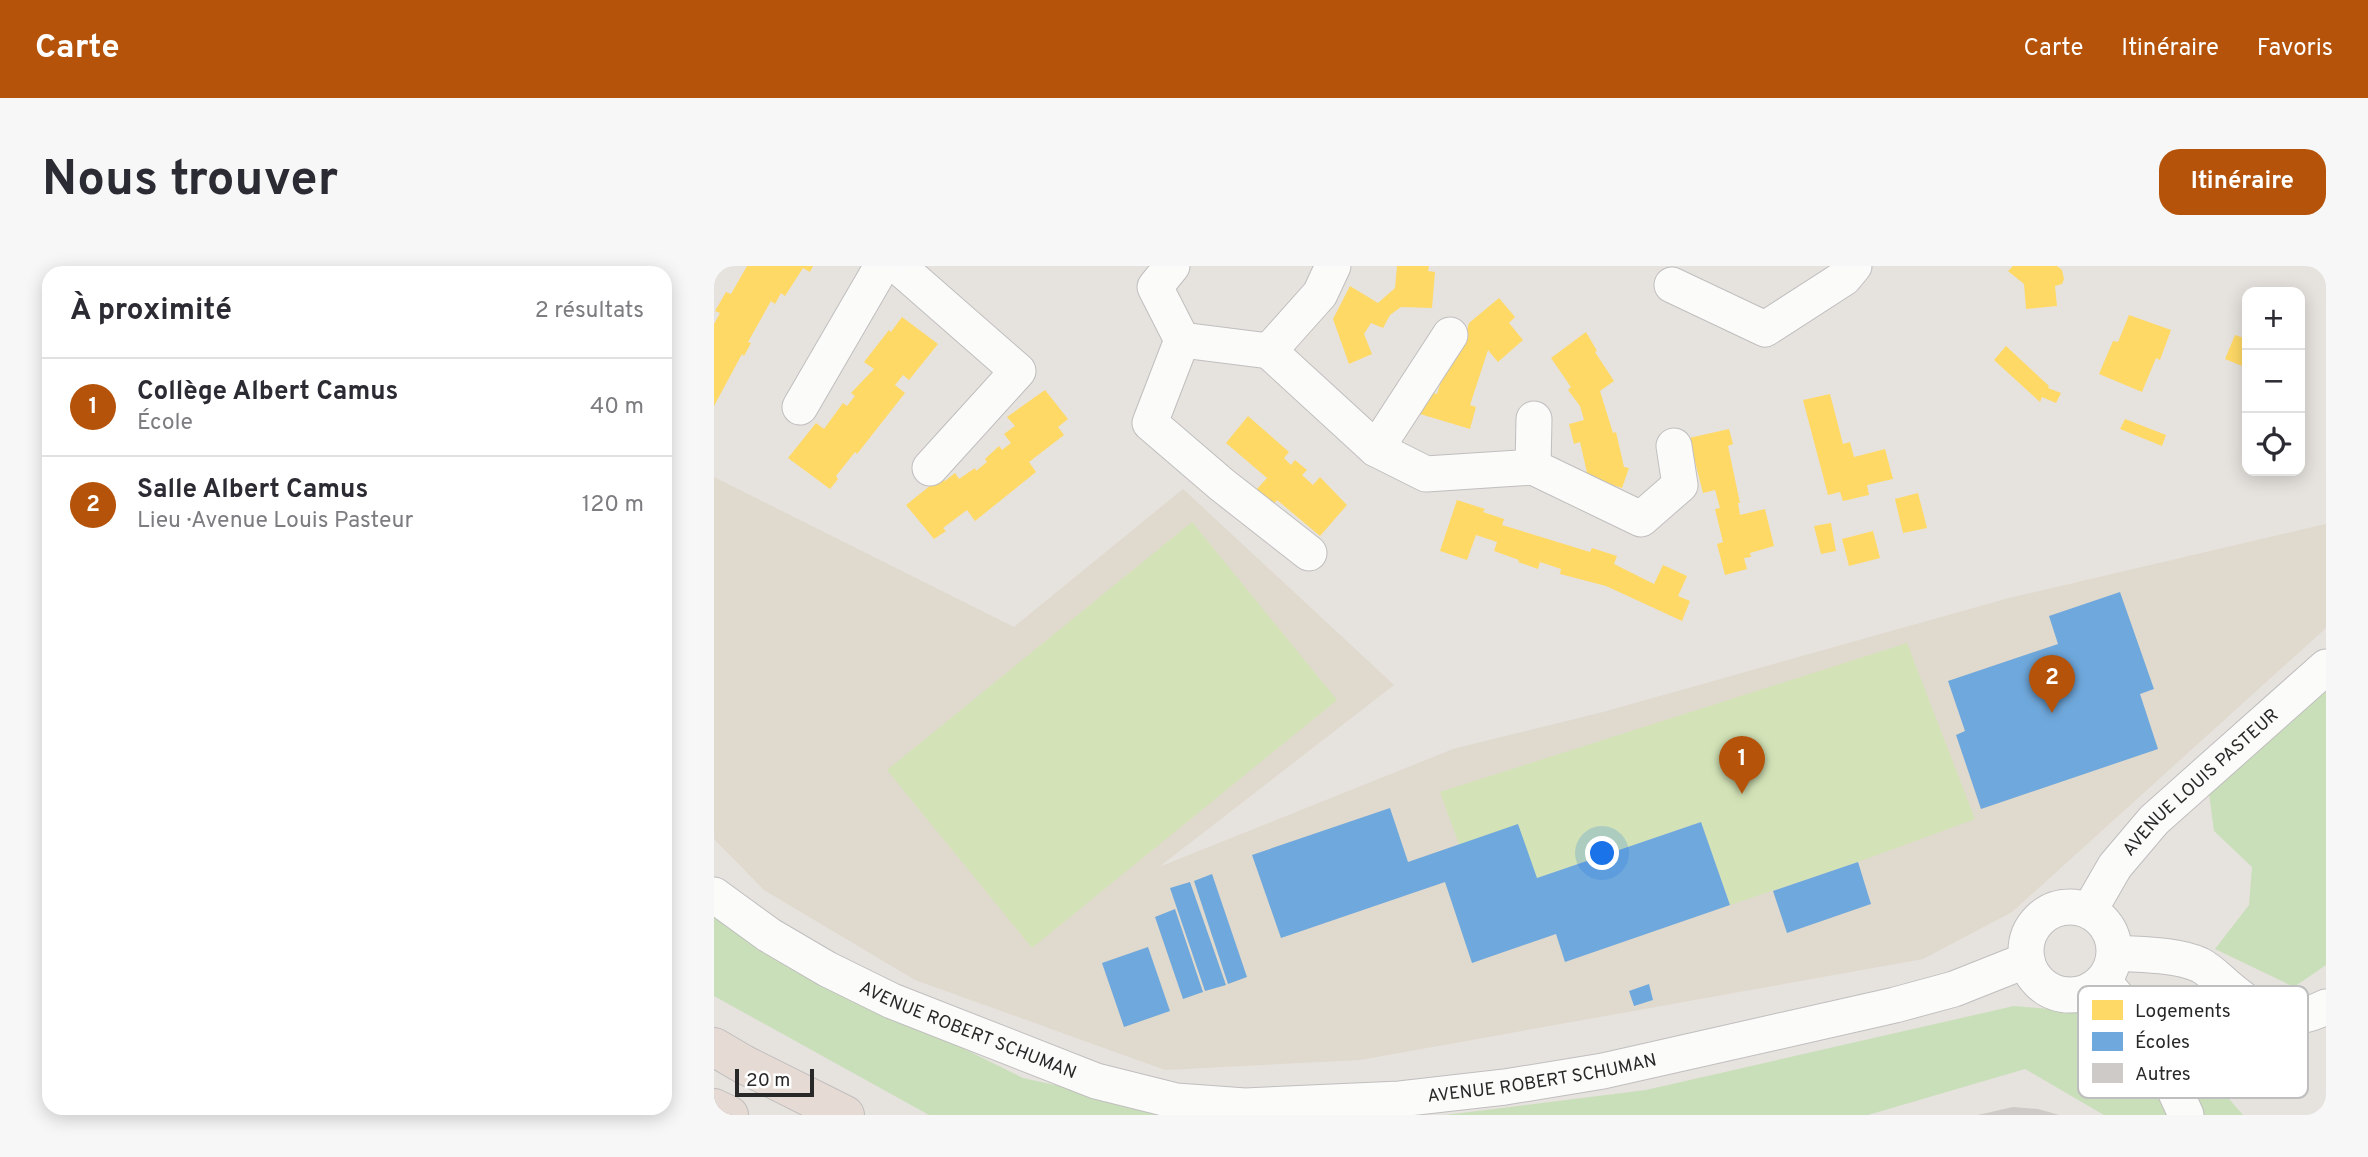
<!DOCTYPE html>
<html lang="fr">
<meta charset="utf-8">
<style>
:root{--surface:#fff;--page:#f7f7f7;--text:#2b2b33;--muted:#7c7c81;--line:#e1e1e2;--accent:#b45309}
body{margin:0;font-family:Overpass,sans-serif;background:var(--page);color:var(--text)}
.controls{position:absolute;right:21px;top:21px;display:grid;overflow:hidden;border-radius:14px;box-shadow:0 4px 18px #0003}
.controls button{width:63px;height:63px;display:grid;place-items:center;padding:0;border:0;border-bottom:2px solid var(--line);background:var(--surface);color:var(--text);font:35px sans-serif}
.scale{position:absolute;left:21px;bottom:18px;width:79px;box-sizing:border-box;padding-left:7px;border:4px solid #282828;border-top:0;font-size:19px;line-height:24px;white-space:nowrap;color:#282828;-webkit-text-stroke:5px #fff;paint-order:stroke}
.you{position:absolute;left:889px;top:588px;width:24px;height:24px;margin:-18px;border:5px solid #fff;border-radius:50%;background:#1a73e8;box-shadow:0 0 0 10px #1a73e833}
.badge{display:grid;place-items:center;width:46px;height:46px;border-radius:50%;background:var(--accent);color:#fff;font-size:23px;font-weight:700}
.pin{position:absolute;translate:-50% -58px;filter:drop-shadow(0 2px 4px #0008)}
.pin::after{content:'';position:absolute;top:37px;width:24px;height:21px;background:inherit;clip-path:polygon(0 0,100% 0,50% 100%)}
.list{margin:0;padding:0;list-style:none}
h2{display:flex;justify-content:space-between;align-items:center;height:91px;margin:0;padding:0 28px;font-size:30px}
h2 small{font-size:23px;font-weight:400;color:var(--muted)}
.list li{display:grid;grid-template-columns:46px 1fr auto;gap:21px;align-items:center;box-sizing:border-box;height:98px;padding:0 28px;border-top:2px solid var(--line)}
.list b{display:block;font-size:26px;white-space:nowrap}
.list p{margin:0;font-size:23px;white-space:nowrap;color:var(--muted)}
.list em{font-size:23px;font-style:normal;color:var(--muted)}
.icon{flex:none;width:38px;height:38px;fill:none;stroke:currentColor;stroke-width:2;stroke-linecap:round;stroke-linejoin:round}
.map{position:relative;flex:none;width:1612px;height:849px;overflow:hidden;border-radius:21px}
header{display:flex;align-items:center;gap:42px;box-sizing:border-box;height:98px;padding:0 35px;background:var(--accent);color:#fff}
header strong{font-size:33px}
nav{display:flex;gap:38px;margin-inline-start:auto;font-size:24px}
.intro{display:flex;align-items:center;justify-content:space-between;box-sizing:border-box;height:168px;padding:0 42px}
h1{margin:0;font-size:49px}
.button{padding:18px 32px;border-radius:21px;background:var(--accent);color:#fff;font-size:24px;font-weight:700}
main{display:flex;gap:42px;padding:0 42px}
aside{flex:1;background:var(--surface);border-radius:21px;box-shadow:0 4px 18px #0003}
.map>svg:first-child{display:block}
.education{fill:#e0d9cd}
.green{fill:#c9dfb9}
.pitch{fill:#d3e3b7}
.homes{fill:#ffd966}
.schools{fill:#6fa8dc}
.building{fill:#cdcac7}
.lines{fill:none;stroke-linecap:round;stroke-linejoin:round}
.minor-casing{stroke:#c0bebf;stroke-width:37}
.highway-casing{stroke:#bfbdbc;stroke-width:40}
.minor{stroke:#fbfbfa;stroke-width:35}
.highway{stroke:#e6dbd4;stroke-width:38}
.labels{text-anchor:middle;stroke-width:7;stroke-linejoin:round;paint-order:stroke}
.street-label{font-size:18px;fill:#282828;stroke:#fff}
.key{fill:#fff;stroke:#bebebe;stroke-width:2}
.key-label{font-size:19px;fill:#282828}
</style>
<header>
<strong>Carte</strong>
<nav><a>Carte</a><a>Itinéraire</a><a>Favoris</a></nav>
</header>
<div class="intro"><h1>Nous trouver</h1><a class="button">Itinéraire</a></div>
<main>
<aside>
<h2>À proximité<small>2 résultats</small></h2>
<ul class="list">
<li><span class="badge">1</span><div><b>Collège Albert Camus</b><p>École</p></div><em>40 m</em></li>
<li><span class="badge">2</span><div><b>Salle Albert Camus</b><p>Lieu · Avenue Louis Pasteur</p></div><em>120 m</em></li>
</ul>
</aside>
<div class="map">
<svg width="1612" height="849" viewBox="0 0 1612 849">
<rect width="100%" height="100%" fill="#e6e2de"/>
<path class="education" d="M0,211L300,361L469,223L680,419L445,601L739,483L889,446L1295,332L1612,258V362L1298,646L1209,693L646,794L451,804L201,714L50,624L0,573Z"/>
<path class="green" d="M1612,417V699L1580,721L1501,683L1535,639L1538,601L1500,565L1494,520Z
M0,634L93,705L309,812L477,849H215L0,730Z
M1300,740L1381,747L1463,773L1529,849H1390L1311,803L1154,849H731L932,824Z"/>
<path class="pitch" d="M478,256L623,434L318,682L173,504Z
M1193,377L1261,553L1144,596L1016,639L987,556L823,612L745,578L726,526Z"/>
<path class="homes" d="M33,0H99L96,6L89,2L71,30L67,27L61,38L57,35L34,76L37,77L30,90L28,88L0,140V58L6,47L1,45L12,26L17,28Z
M683,0H715L714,5L721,6L718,42L687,41L676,49L669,62L657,57L650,68L658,88L635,98L619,53L636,20L664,37L681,22Z
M1299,0H1343L1348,4L1350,13L1348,18L1341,20L1343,40L1312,43L1310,18L1294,5Z
M785,32L801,51L795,57L809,74L784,96L774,84L756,139L762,141L756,163L706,148L713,126L723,128L740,76L749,79L755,57Z
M1415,49L1457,64L1446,94L1442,92L1428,126L1385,108L1399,75L1404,76Z
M188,51L224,78L195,114L189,109L181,119L191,127L143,188L141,186L122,210L124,213L116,223L74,192L102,157L110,163L129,137L133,140L141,130L137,127L160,103L150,96L175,64L177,66Z
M872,66L883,85L881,86L900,115L886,125L899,167L902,166L910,201L915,202L908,222L874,211L866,176L860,178L855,158L870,154L866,140L854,124L857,121L837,92Z
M1521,69L1533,73V99L1529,98L1528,100L1511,93Z
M1292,80L1335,120L1334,122L1347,127L1342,137L1328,131L1326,136L1280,94Z
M331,124L354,153L344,161L350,169L315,196L322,206L261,255L253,244L229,262L232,265L220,273L192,239L227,211L231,215L241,207L245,213L261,202L262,205L273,196L271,193L285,180L288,184L297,177L290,168L301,160L293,151Z
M1116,128L1129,178L1136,176L1140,191L1171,183L1179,213L1153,219L1155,229L1129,235L1126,226L1114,229L1089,134Z
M534,150L575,186L570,192L577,199L581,194L593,204L588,209L599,219L606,211L633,239L606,270L563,234L560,238L543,223L553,212L512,177Z
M1411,153L1452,169L1448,180L1406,163Z
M1015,163L1019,178L1014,180L1026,237H1024L1026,249L1051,243L1060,280L1036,287L1037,291L1030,292L1033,303L1011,309L1003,278L1009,276L1001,243L1006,242L1001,224L989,227L975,172Z
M1204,227L1213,262L1189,267L1181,233Z
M743,234L771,243L769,246L790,253L788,259L876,286L878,282L903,290L900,298L940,318L949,299L973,310L964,330L976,335L968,355L892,320L846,308L847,303L826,296L824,303L804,296L805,294L780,285L783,276L762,269L753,294L726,285Z
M1117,257L1122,285L1107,288L1100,260Z
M1159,265L1166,292L1135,300L1128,273Z"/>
<path class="schools" d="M1406,326L1440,423L1426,428L1444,483L1267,543L1242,469L1251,465L1234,415L1344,378L1335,350Z
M676,542L694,596L804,558L823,612L987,556L1016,639L851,696L842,668L758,697L731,616L567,672L538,589Z
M1144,596L1157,638L1073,667L1059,625Z
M498,608L533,711L514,718L480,615Z
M476,616L512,719L491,725L456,622Z
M461,643L489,726L469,733L441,651Z
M434,681L456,745L410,761L388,697Z
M935,718L939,734L920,740L915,725Z"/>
<path class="building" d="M1299,841L1324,843L1345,849H1264Z"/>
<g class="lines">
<g class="minor-casing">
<g id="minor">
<path d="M184,0L304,105L216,202"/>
<path d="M458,0L441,21L468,74L555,85L606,28L619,0"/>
<path d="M958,19L1051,63L1130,12L1140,0"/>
<path d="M468,74L436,157L507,218L595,287"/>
<path d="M555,85L662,183L712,208L819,201L927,253L966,219L960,180"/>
<path d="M86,141L168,0"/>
<path d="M662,183L736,69"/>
<path d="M819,201L820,153"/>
<path id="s1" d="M0,629L55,669L113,703L178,735L382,815L462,835L531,840L686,833L791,821L889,805L1181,739L1240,723L1313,694"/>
<circle cx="1356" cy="685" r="44"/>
<path id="s2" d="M1375,645L1401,600L1440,554L1612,401"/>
<path d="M1401,687C1427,689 1461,688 1486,699C1496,704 1506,715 1515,722C1548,750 1572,761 1612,741"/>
<path d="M1389,716C1426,752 1452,803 1472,849"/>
</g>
</g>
<g class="highway-casing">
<path id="highway" d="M0,781L29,798L131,849
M0,842L15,849"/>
</g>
<use href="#minor" class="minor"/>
<use href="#highway" class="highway"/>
</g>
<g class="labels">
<g class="street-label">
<text dy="6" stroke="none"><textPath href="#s2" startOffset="172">AVENUE LOUIS PASTEUR</textPath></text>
<text dy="6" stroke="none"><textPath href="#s1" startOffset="289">AVENUE ROBERT SCHUMAN</textPath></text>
<text dy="6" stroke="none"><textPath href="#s1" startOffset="877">AVENUE ROBERT SCHUMAN</textPath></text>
</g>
</g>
<rect x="1364" y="720" width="230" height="112" rx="10" class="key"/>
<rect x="1378" y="734" width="31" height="20" fill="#ffd966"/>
<rect x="1378" y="766" width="31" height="19" fill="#6fa8dc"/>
<rect x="1378" y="797" width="31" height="20" fill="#cdcac7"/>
<g class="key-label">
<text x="1421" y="751">Logements</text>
<text x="1421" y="782">Écoles</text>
<text x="1421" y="814">Autres</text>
</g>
</svg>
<div class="controls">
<button>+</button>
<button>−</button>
<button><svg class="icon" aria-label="locate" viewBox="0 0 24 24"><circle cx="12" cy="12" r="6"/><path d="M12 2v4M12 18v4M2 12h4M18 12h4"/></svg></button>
</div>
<div class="scale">20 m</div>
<div class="you"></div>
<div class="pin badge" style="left:1028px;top:528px">1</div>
<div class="pin badge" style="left:1338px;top:447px">2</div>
</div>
</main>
